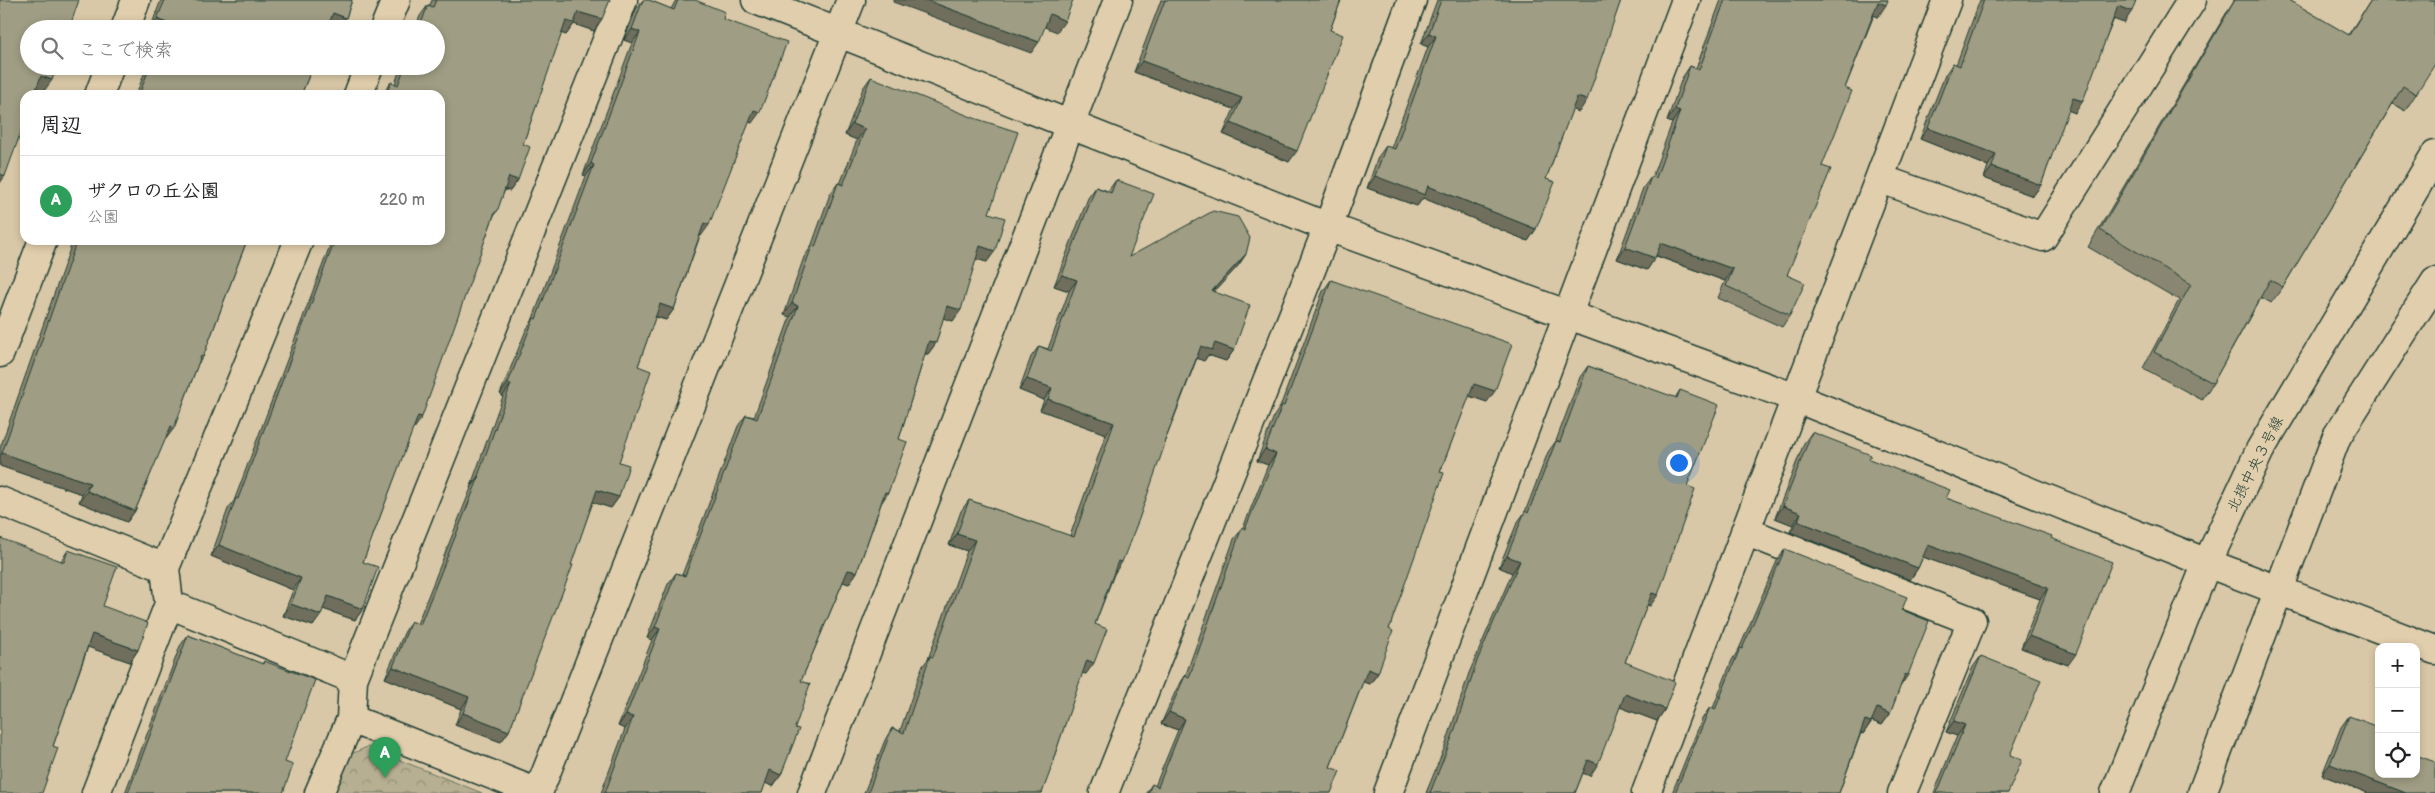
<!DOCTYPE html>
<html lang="ja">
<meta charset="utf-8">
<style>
:root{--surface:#fff;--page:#f2f2f2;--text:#202124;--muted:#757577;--line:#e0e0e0;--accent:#ea580c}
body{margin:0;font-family:"Balsamiq Sans","Klee One",sans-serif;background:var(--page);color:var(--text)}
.controls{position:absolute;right:15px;bottom:15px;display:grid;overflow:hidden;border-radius:10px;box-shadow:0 2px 8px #0003}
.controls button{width:45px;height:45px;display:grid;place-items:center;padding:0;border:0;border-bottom:1px solid var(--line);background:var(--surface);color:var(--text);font:25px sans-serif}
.you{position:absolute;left:1678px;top:462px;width:18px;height:18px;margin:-12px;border:4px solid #fff;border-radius:50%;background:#1a73e8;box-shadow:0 0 0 8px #1a73e833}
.badge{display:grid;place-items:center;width:32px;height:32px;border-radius:50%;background:var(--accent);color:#fff;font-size:16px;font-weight:700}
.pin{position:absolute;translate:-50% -41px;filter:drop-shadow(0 1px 2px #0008)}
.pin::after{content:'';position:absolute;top:26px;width:18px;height:15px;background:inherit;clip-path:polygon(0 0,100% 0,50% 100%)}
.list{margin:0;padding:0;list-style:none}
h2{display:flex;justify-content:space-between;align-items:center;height:65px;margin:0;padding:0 20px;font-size:21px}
h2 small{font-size:16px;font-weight:400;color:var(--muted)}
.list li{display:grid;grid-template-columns:32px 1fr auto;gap:15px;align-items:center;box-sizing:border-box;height:90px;padding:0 20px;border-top:1px solid var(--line)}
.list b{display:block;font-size:19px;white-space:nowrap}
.list p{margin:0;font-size:16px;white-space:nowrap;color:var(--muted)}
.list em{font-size:16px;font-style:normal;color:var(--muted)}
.icon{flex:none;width:28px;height:28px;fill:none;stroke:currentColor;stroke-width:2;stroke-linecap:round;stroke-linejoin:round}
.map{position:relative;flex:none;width:2435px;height:793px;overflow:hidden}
.search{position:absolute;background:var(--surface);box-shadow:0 2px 8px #0003;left:20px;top:20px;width:425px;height:55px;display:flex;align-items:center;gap:12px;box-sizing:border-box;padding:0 18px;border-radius:28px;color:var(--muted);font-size:19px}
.panel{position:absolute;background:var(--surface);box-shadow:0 2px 8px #0003;left:20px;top:90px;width:425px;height:155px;border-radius:15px}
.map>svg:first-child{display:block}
.park{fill:url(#park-crowns);stroke:#6b7663}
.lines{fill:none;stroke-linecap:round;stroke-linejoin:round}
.minor-casing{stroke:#1f3d34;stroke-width:31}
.tertiary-casing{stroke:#1f3d34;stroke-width:31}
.minor{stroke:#e1ceac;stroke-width:28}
.tertiary{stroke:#e1ceac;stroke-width:28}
.wall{fill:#898771;stroke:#1f3d34}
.shaded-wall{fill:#6f6e5c;stroke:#1f3d34}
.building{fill:#9f9d83;stroke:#1f3d34}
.labels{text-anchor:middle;stroke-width:5;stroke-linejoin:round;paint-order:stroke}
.street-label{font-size:15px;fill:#1f3d34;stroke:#e1ceac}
</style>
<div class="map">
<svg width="2435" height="793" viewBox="0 0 2435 793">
<defs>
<pattern id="park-crowns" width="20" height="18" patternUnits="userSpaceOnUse" patternTransform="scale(1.25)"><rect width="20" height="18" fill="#b7af92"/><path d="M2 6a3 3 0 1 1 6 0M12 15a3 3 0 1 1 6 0" fill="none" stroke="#949078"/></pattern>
</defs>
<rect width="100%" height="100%" fill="#d9c8a7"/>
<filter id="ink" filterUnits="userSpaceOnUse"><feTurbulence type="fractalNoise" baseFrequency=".02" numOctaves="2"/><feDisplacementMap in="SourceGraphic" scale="10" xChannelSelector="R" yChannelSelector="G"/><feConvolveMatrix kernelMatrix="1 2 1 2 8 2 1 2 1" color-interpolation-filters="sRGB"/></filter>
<g filter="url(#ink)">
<path class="park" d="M367,747L482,793H319L331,763Z"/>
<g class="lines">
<g class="minor-casing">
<path id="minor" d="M756,0L1328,227L1796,398L2207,563L2435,650
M125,29L136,0
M384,29L396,0
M99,95L110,66
M358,95L369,66
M1881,179L2043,237L2192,0
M0,353L43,240
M0,501L165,568
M1745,531L1972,621L1902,793
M169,604L353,679
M351,719L538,793
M96,793L169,604L165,568L299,240
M319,793L351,719L353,679L623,0
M538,793L851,0
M812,793L1118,0
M1104,793L1328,227L1412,0
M1388,793L1686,0
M1646,793L1947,0"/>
</g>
<g class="tertiary-casing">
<path id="tertiary" d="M2115,793L2207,563L2260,450L2435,155
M2202,793L2337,436L2435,282"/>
</g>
<use href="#minor" class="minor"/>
<use href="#tertiary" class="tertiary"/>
</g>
<path class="wall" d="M161,0H352L346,18L338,29L328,26L327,29H150Z
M432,0H610L594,31L574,24L566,35L561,33L523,144L518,180L510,191L505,190L493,218L414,429L413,428L363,562V609L355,620L323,609L313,626L283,616L293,590L211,556L228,509L234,501L332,240H440V95H382L391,82L395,84L401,66H436V29H415L420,16L428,5H430Z
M643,0H649L671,9L676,0H695L723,19L752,123L749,122L701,236H700L674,309L666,320L655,317L638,366L619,462V497L611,508L593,502L509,731L501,742L455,725L461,709L385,678L404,633L411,621L417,624L471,488H470L503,396L500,394L526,330L532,321L586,176L583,175L632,43L624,40L636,9Z
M1161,0H1341L1330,30L1289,162L1223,134L1234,109L1134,72Z
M1437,0H1621L1579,112L1572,109L1546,179L1536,229L1528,241L1423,198L1417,206L1367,188L1378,157L1386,146L1391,148L1428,47L1421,44Z
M1721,0H1888L1878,17L1874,15L1845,88L1787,275L1790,315L1782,327L1718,298L1725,281L1656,256L1647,270L1617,259L1643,188L1651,177H1652L1672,123L1667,121L1682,78L1690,66L1696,68Z
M1980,0H2136L2124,23L2114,19L2075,113L2068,110L2041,185L2033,196L1984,178L1988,166L1920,139L1945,75L1953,63L1956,65Z
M2234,0H2289L2348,35L2371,0L2374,2L2375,0H2435L2416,94L2405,111L2393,103L2283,287L2271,303L2261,297L2213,383L2202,400L2143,368L2179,300L2088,247Z
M147,66H313L301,95H136Z
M871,77L989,213L987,262L976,259L953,321L943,318L936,343L928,354H925L899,439L881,504L857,572L849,584L843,582L801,681L795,728L781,775L773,786L765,783L762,793H601L625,729L618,726L652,640L647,638L668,584L676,573L682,575L738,426L746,415L754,417L790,317L784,315L804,257L811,247L830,194L838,183L840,184L857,140L845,135L863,88Z
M1116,180L1129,257L1246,254L1238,266L1213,292L1234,350L1226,361L1208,355L1204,361L1197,358L1095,624L1086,674L1082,673L1042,793H864L885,740L892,728L900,731L922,667L928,659L967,551L949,545L961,511L969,500L1070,536L1106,434L1040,410L1044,400L1019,390L1031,357L1039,346L1048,349L1069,291L1054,286L1088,198L1096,187L1108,191Z
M73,240H247L203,357L198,364L174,428L165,439L135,511L127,522L79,502L82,494L0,466V448Z
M1331,280L1487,402L1469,396L1440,472L1389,629L1378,673L1370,684L1363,682L1330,767L1331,793H1146L1152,784L1155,786L1178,730L1161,724L1177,688L1185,676V677L1234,539L1243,528L1268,465L1257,461L1274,416L1280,407L1323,291Z
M1588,366L1675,398L1680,390L1687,486L1650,606L1647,605L1625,662L1665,709L1657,721L1620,707L1590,776L1583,773L1575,793H1426L1446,744L1469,673L1512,573L1499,567L1517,523L1525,512L1548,452L1556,441L1580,377Z
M1812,432L1869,459L1946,498L2051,538L2068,665L2021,648L2040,599L1923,557L1918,568L1910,580L1790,532L1793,525L1775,518L1804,443Z
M1785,549L1902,610L1901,684L1890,714L1882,725L1872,721L1863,734L1861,733L1839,793H1672L1702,719L1710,707L1713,708L1732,660L1739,649L1777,561Z
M68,550L103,606L138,650L130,662L88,647L53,746L61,561Z
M188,635L262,664L264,661L285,762L283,793H125L180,646Z
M1981,656L2010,755L2008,793H1934L1957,736L1946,732L1973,667Z
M2349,716L2379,774L2435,793H2368L2322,775L2341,727Z"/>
<path class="shaded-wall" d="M894,0H926L1039,42L1031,53L893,2Z
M1878,2L1886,5L1878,17L1870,14Z
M2118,6L2132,11L2124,23L2110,18Z
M578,12L602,19L594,31L574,24L566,35L558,32L566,21Z
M333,13L346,18L338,29L325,25Z
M1050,14L1065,21L1057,32L1042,26Z
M157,19L167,23L163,29H151Z
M632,29L640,32L632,43L624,40Z
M1429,33L1436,36L1428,47L1421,44Z
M1142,61L1242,98L1234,109L1134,72Z
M41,76L52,80L44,91L33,88Z
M1577,97L1587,100L1579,112L1569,108Z
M2073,98L2083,101L2075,113L2065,109Z
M1675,109L1680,111L1672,123L1667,121Z
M754,110L760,112L752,123L746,121Z
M1231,123L1297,151L1289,162L1223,134Z
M852,124L865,129L857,140L845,135Z
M1928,128L1996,154L1988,166L1920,139Z
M591,163L594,165L586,176L583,175Z
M1992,167L2041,185L2033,196L1984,178Z
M0,174L5,176L0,183Z
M1375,176L1428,186L1536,229L1528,241L1423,198L1417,206L1367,188Z
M509,177L518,180L510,191L501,188Z
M704,223L709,225L701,236L696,235Z
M1661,243L1733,269L1725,281L1652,254Z
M980,246L995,251L987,262L972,258Z
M1625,247L1655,258L1647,270L1617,259Z
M1246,254L1238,266L1204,303L1212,291Z
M1062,275L1077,280L1069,291L1054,286Z
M792,303L798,306L790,317L784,315Z
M660,304L674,309L666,320L652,315Z
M947,306L961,310L953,321L939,317Z
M929,341L936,343L928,354L921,352Z
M1215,343L1234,350L1226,361L1208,355L1204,361L1193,357L1201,346Z
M1027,379L1052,388L1044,400L1019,390Z
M508,383L511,384L503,396L500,394Z
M1474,384L1495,391L1487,402L1466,395Z
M1048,399L1114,423L1106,434L1040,410Z
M418,416L422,417L414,429L410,427Z
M171,426L174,428L166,439L163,438Z
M1265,449L1276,454L1268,465L1257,461Z
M2,453L90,483L82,494L0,466V456Z
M478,476L479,477L471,488H470Z
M597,490L619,497L611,508L589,501Z
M87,491L135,511L127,522L79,502Z
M885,492L888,493L880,505Z
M1783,506L1801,513L1793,525L1775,518Z
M1798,521L1918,568L1910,580L1790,532Z
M957,534L975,540L967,551L949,545Z
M219,545L301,578L293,590L211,556Z
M1928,545L2048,588L2040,599L1920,556Z
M1507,556L1520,561L1512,573L1499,567Z
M1118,561L1122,562L1114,574L1111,572Z
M848,570L857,572L849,584L840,581Z
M1652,593L1658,595L1650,606L1644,604Z
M328,596L363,609L355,620L320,608Z
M291,604L321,615L313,626L283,616Z
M655,627L660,629L652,640L647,638Z
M92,634L138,650L130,662L85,646Z
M2029,636L2076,654L2068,665L2021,648Z
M1087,660L1094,663L1086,674L1079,672Z
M393,667L469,697L461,709L385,678Z
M1368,669L1378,673L1370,684L1360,681Z
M1905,674L1908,675L1900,687Z
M1625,694L1665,709L1657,721L1617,706Z
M1877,708L1890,714L1882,725L1869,720Z
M1169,712L1185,719L1178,730L1161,724Z
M463,713L509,731L501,742L455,725Z
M626,715L633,717L625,729L618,726Z
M1865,720L1871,722L1863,734L1857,732Z
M1954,721L1965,725L1957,736L1946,732Z
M1588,760L1598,764L1590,776L1580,772Z
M2330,764L2406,793H2368L2322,775Z
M770,770L781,775L773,786L762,782Z"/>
<path class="building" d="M0,0H79L69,29H29V66H57L52,80L41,76L34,95H25V121L5,176L0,174Z
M165,0H352L346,18L333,13L327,29H165L167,23L157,19Z
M436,0H610L602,19L578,12L574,23L566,21L523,144L530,147L518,180L509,177L497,212H495L422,417L418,416L363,562L378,567L363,609L328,596L321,615L291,604L301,578L219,545L236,498L238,499L335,240H440V95H386L391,82L398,85L405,66H436V29H419L428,5L433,7Z
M643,0H649L674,10L678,0H695L725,12L723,19L787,42L760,112L754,110L709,225L704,223L674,309L660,304L638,366L651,371L619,462L629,465L619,497L597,490L571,565H573L509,731L463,713L469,697L393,667L411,621L420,625L479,477L478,476L511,384L508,383L534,318L536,319L594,165L591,163L640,32L632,29Z
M926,0H1073L1065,21L1050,14L1039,42Z
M1165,0H1341L1330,30L1343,35L1297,151L1231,123L1242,98L1142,61Z
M1441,0H1621L1587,100L1577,97L1546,179L1555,182L1536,229L1428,186L1425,195L1375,176L1386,146L1395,149L1436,36L1429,33Z
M1725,0H1888L1886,5L1878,2L1845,88L1852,91L1822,166L1831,169L1787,275L1805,283L1790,315L1726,286L1733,269L1661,243L1655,258L1625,247L1651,177L1656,178L1680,111L1675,109L1690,66L1699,70Z
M1984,0H2136L2132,11L2118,6L2083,101L2073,98L2041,185L1992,167L1996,154L1928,128L1953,63L1960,66Z
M2235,0H2289L2349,35L2371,0L2374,2L2376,0H2435V64L2416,94L2403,86L2283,287L2270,280L2213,383L2154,352L2191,284L2100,230Z
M150,66H313L301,95H139Z
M871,77L974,118L1018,132L989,213L1005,218L995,251L980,246L961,310L947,306L936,343L929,341L899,439L907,442L888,493L885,492L857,572L848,570L801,681L810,684L795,728L799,729L781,775L770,770L762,793H605L633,717L626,715L660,629L655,627L676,573L685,576L746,415L757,419L798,306L792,303L812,246L815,247L838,183L843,185L865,129L852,124Z
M1116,180L1154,194L1129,257L1213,211L1238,217L1250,238L1246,254L1212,291L1250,305L1234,350L1215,343L1212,350L1201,346L1164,443L1165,444L1139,519L1122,562L1118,561L1095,624L1107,629L1094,663L1087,660L1053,760L1054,761L1042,793H868L892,728L904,733L930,656L933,657L975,540L957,534L969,500L1074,537L1114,423L1048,399L1052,388L1027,379L1039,346L1051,351L1077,280L1062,275L1096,187L1111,193Z
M77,240H247L203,357L201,356L174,428L171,426L135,511L87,491L90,483L2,453Z
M1331,280L1512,344L1495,391L1474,384L1440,472L1444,473L1389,629L1393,631L1378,673L1368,669L1330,767L1340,771L1331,793H1148L1152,784L1158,787L1185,719L1169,712L1185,676L1189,678L1242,527L1245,529L1276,454L1265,449L1282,405L1284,406Z
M1588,366L1677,398L1680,390L1719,405L1687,486L1695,489L1658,595L1652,593L1625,662L1675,682L1665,709L1625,694L1598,764L1588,760L1575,793H1430L1454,732L1477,661L1520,561L1507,556L1525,511L1528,513L1556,441L1560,442Z
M1812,432L1871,455L1869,459L1950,490L1946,498L2052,536L2051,538L2112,562L2076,654L2029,636L2048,588L1928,545L1918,568L1798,521L1801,513L1783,506Z
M0,538L64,562L68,550L117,567L103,606L148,623L138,650L92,634L53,746L58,748L42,793H0Z
M1785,549L1907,597L1902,610L1929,621L1908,675L1905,674L1890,714L1877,708L1871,722L1865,720L1839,793H1675L1710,707L1715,710L1740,648L1742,649Z
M188,635L263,664L264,661L315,680L285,762L293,765L283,793H128Z
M1981,656L2041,680L2010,755L2022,760L2008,793H1937L1965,725L1954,721Z
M2349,716L2379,727V774H2416V755L2435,762V793H2406L2330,764Z
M2416,741L2420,742L2416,751Z"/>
</g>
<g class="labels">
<g class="street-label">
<text transform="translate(2255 464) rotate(-63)" y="5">北摂中央３号線</text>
</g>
</g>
</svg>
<div class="controls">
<button>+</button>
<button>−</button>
<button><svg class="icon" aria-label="locate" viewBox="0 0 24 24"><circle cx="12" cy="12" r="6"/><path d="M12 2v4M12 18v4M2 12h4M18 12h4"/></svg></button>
</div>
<div class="you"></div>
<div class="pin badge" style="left:385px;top:778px;background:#2e9e5b">A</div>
<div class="search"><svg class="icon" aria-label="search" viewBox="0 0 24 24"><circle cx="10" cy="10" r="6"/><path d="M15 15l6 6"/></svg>ここで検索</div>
<section class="panel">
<h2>周辺<small></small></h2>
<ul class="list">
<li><span class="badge" style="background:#2e9e5b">A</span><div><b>ザクロの丘公園</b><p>公園</p></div><em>220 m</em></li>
</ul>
</section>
</div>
